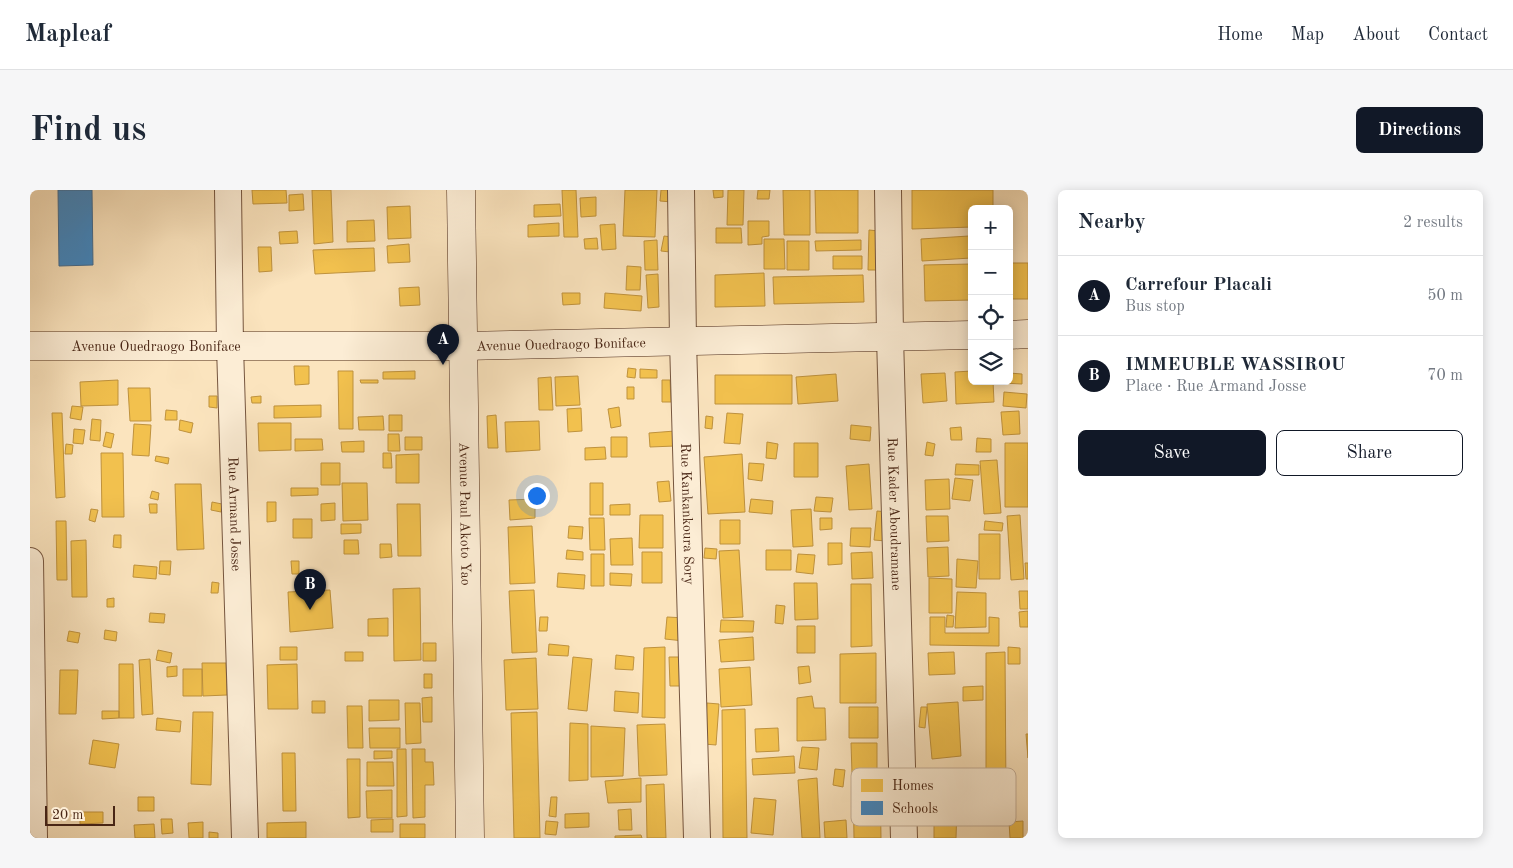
<!DOCTYPE html>
<meta charset="utf-8">
<style>
:root{--surface:#fff;--page:#f6f6f7;--text:#1f2937;--muted:#747a83;--line:#e0e1e3;--accent:#111827}
body{margin:0;font-family:"Old Standard TT",serif;background:var(--page);color:var(--text)}
.controls{position:absolute;right:15px;top:15px;display:grid;overflow:hidden;border-radius:8px;box-shadow:0 2px 12px #0003}
.controls button{width:45px;height:45px;display:grid;place-items:center;padding:0;border:0;border-bottom:1px solid var(--line);background:var(--surface);color:var(--text);font:25px sans-serif}
.scale{position:absolute;left:15px;bottom:12px;width:70px;box-sizing:border-box;padding-left:5px;border:2px solid #492615;border-top:0;font-size:14px;line-height:18px;white-space:nowrap;color:#492615;-webkit-text-stroke:4px #fcedd5;paint-order:stroke}
.you{position:absolute;left:506px;top:305px;width:18px;height:18px;margin:-12px;border:4px solid #fff;border-radius:50%;background:#1a73e8;box-shadow:0 0 0 8px #1a73e833}
.badge{display:grid;place-items:center;width:32px;height:32px;border-radius:50%;background:var(--accent);color:#fff;font-size:16px;font-weight:700}
.pin{position:absolute;translate:-50% -41px;filter:drop-shadow(0 1px 2px #0008)}
.pin::after{content:'';position:absolute;top:26px;width:18px;height:15px;background:inherit;clip-path:polygon(0 0,100% 0,50% 100%)}
.list{margin:0;padding:0;list-style:none}
h2{display:flex;justify-content:space-between;align-items:center;height:65px;margin:0;padding:0 20px;font-size:21px}
h2 small{font-size:16px;font-weight:400;color:var(--muted)}
.list li{display:grid;grid-template-columns:32px 1fr auto;gap:15px;align-items:center;box-sizing:border-box;height:80px;padding:0 20px;border-top:1px solid var(--line)}
.list b{display:block;font-size:19px;white-space:nowrap}
.list p{margin:0;font-size:16px;white-space:nowrap;color:var(--muted)}
.list em{font-size:16px;font-style:normal;color:var(--muted)}
.actions{display:flex;gap:10px;padding:15px 20px}
.actions a{flex:1;padding:11px 0;border:1px solid var(--accent);border-radius:8px;text-align:center;font-size:18px;color:var(--accent)}
.actions .main{background:var(--accent);color:#fff}
.icon{flex:none;width:28px;height:28px;fill:none;stroke:currentColor;stroke-width:2;stroke-linecap:round;stroke-linejoin:round}
.map{position:relative;flex:none;width:998px;height:648px;overflow:hidden;border-radius:8px}
header{display:flex;align-items:center;gap:30px;box-sizing:border-box;height:70px;padding:0 25px;background:var(--surface);border-bottom:1px solid var(--line)}
header strong{font-size:24px}
nav{display:flex;gap:28px;margin-inline-start:auto;font-size:18px}
.intro{display:flex;align-items:center;justify-content:space-between;box-sizing:border-box;height:120px;padding:0 30px}
h1{margin:0;font-size:35px}
.button{padding:12px 22px;border-radius:8px;background:var(--accent);color:#fff;font-size:18px;font-weight:700}
main{display:flex;gap:30px;padding:0 30px}
aside{flex:1;background:var(--surface);border-radius:8px;box-shadow:0 2px 12px #0003}
.map>svg:first-child{display:block}
.homes{fill:#f2c14e;stroke:#bf923d}
.schools{fill:#3f88c5;stroke:#426b90}
.lines{fill:none;stroke-linecap:round;stroke-linejoin:round}
.street-casing{stroke:#76563f;stroke-width:28}
.secondary-casing{stroke:#492615;stroke-width:29}
.street{stroke:#fcedd5;stroke-width:26}
.secondary{stroke:#fcedd5;stroke-width:28}
.labels{text-anchor:middle;stroke-width:5;stroke-linejoin:round;paint-order:stroke}
.street-label{font-size:14px;fill:#492615;stroke:#fcedd5}
.key{fill:#fcedd5;stroke:#c6b19b;stroke-width:1}
.key-label{font-size:14px;fill:#492615}
</style>
<header>
<strong>Mapleaf</strong>
<nav><a>Home</a><a>Map</a><a>About</a><a>Contact</a></nav>
</header>
<div class="intro"><h1>Find us</h1><a class="button">Directions</a></div>
<main>
<div class="map">
<svg width="998" height="648" viewBox="0 0 998 648">
<rect width="100%" height="100%" fill="#fbe4be"/>
<filter id="stains"><feTurbulence type="fractalNoise" baseFrequency=".004" numOctaves="4"/><feColorMatrix values="0 0 0 0 .2 0 0 0 0 .09 0 0 0 0 .02 0 0 0 .5 -.17"/></filter>
<radialGradient id="worn" r=".72"><stop offset=".6" stop-color="#630" stop-opacity="0"/><stop offset="1" stop-color="#630" stop-opacity=".3"/></radialGradient>
<path class="homes" d="M222,0H256L257,13L223,14Z
M282,0H301L303,52L284,54Z
M532,0H546L548,47H534Z
M595,0H627L625,47L593,46Z
M631,0H643L642,12L630,11Z
M683,0H693V7L684,8Z
M698,0H714L713,35H697Z
M728,0H740L739,9H727Z
M753,0H780V45H754Z
M785,0H828V43H786Z
M882,0H963V19H942V37L882,39Z
M273,4L274,20L259,21V5Z
M566,7V26L551,27L550,8Z
M530,14L531,26L504,27V15Z
M380,16L381,48L358,49L357,17Z
M344,30L345,51L317,52V31Z
M718,31H739V46L732,47V54L718,55Z
M529,33V46L498,47V35Z
M585,34L586,59L572,60L570,35Z
M686,38H711L712,53H686Z
M839,40L849,41L848,80H838Z
M267,41L268,53L250,54L249,42Z
M634,46L642,47L640,62L631,61Z
M939,46L941,68L892,71L891,49Z
M567,48L568,59H555L554,49Z
M734,49H754L755,79H734Z
M627,50L628,80H615L614,51Z
M831,50V60L786,61L785,51Z
M757,51H779V80H757Z
M379,54L380,72L358,73L357,56Z
M228,57H241L242,81L229,82Z
M344,58L345,81L285,84L283,60Z
M803,66H832V79H803Z
M979,73H998V109H979Z
M942,74V110L895,111L894,75Z
M597,76L611,77L610,100H596Z
M734,83L735,116L685,117V85Z
M628,84L629,117L618,118L616,85Z
M833,85L834,112L744,114L743,87Z
M389,97L390,115L370,116L369,98Z
M532,103H550V114L533,115Z
M575,103L612,106L611,121L574,118Z
M264,176H279V194L265,195Z
M598,178L606,179L605,188L597,187Z
M610,179L627,180V188H610Z
M308,181H323V239H309Z
M385,181V189H353V182Z
M942,181V191H963L964,212L926,214L925,182Z
M915,183L917,211L893,213L891,184Z
M979,183L992,184V194L972,193V191H979Z
M806,184L808,211L768,214L766,187Z
M685,185H762V214H685Z
M548,186L550,215L526,216L525,187Z
M521,187L523,220H509L508,188Z
M88,190V215L51,216L50,192Z
M330,190H348V193H331Z
M632,190H640L641,212H632Z
M597,197H604V209H597Z
M98,198H120L121,231H100Z
M974,202L997,204L996,218L973,216Z
M179,206H187V218L179,217Z
M231,206V213H222L221,207Z
M291,215V227L244,228V216Z
M42,216L53,217L51,230L40,228Z
M589,217L591,236L581,238L578,219Z
M551,218L552,241L538,242L537,219Z
M136,220L147,221V230H135Z
M989,221L990,244L973,245L971,222Z
M22,223H32L35,307L26,308Z
M697,223L713,224L710,254L694,253Z
M359,225H372V241H359Z
M466,225L468,258H458L457,226Z
M353,226L354,240H329L328,227Z
M676,226L683,227L682,239L675,238Z
M62,229L71,230L70,251L60,250Z
M150,230L163,233L161,243L149,240Z
M509,231L510,260L476,262L475,232Z
M228,233H261V260L229,261Z
M104,234L121,235L119,266L102,265Z
M821,235L841,237L840,251L820,249Z
M931,237L932,250H921L920,238Z
M44,239L55,240L53,254L43,253Z
M645,241V256L620,257L619,243Z
M76,242L84,244L81,258L73,256Z
M358,244H369L370,261H358Z
M375,247H392V260H375Z
M581,247H597V267H581Z
M947,248L961,249V262H946Z
M265,249H292L293,260L265,261Z
M334,251V262H312L311,252Z
M737,252L748,254L746,269L736,268Z
M897,252L905,254L903,266L895,265Z
M764,253H788V287H764Z
M975,253H998V317H975Z
M36,254L43,255L42,264H35Z
M575,257L576,269L555,270V258Z
M71,263H93L94,327H72Z
M353,263H361L362,278H353Z
M389,264V293H366V265Z
M712,264L715,322L678,324L674,267Z
M126,266L139,268L138,274L125,271Z
M967,270L971,323L954,324L950,271Z
M291,273H310V295H291Z
M719,273L734,274L732,291L718,289Z
M839,274L842,319L819,320L816,276Z
M926,274L949,275V285H925Z
M925,288L943,290L940,311L922,309Z
M919,289L920,319L896,320L895,290Z
M639,291L641,311L629,312L627,292Z
M312,293H337L338,330L313,331Z
M560,293H573V325H560Z
M145,294H171L174,359L147,360Z
M261,298H288V305L261,306Z
M122,301L129,303L128,310L120,308Z
M786,307L803,308L801,322L784,321Z
M505,309V328L480,330L479,310Z
M721,309L743,311L742,324L719,322Z
M182,312L192,314L191,322L181,320Z
M237,312H246V331L237,332Z
M305,313V330L291,331V314Z
M119,314H127V323H120Z
M367,314H390L391,366H368Z
M600,314V325H580V315Z
M61,319L68,320L65,332L59,330Z
M781,319L783,356L763,357L761,320Z
M847,321L859,322L856,351L844,350Z
M610,325H633V358H609Z
M990,325L994,389L981,390L977,326Z
M896,326H918L919,351L897,352Z
M559,328H574L575,360H560Z
M790,328H802V339L790,340Z
M263,329H282V348H263Z
M690,330H710V354H690Z
M26,331H36L37,390H27Z
M955,331L973,333L972,341L954,340Z
M311,334H331V343L311,344Z
M502,336L505,393L480,394L478,337Z
M539,336L553,337L552,349L538,348Z
M821,338H841L840,357L820,356Z
M949,344H970V389H949Z
M84,345H91V358L83,357Z
M602,348L603,375H581L580,349Z
M56,350L57,407H42L41,351Z
M314,350H328L329,364H314Z
M798,353H812V374L798,375Z
M350,354H361L362,367L350,368Z
M918,357L919,386L898,387L897,358Z
M675,358L687,359L686,369L674,368Z
M537,360L553,362V370L536,369Z
M709,360L713,427L693,428L689,361Z
M736,360H761V380H736Z
M612,362H632V393H612Z
M842,362L843,388L822,389L821,363Z
M561,364H574V396H561Z
M768,364L785,365L783,384L766,382Z
M927,369L948,371L946,398L926,397Z
M130,371H141L140,385L129,384Z
M261,371H269V384H262Z
M995,373H998V389H996Z
M104,375L127,377L126,389L103,387Z
M528,383L555,385L554,399L527,397Z
M580,383L602,384L601,396L580,395Z
M899,388L922,389V423H899Z
M182,392L189,393L188,403H181Z
M764,393H787L788,429L765,430Z
M821,394H841L842,456L821,457Z
M390,398L391,470L364,471L363,399Z
M300,400L303,438L260,442L258,402Z
M504,400L507,462L482,463L479,401Z
M989,401H998V419H990Z
M927,402L956,403V437L925,438Z
M84,408V417H77V409Z
M746,415L755,416L753,434L745,433Z
M998,421V437H990L989,422Z
M120,423L135,424L134,433L119,432Z
M917,425L924,426L923,437H916Z
M510,427H518L517,441H509Z
M637,427L656,428L654,451L635,449Z
M900,427H915V443H959V427L969,428V456L900,455Z
M358,428V446H338V429Z
M691,430L724,431L723,442H690Z
M767,436H785V463H767Z
M75,440L87,442L86,451L74,449Z
M39,441L50,443L48,453L37,451Z
M723,447L724,470L691,472L689,450Z
M393,453H406V471H393Z
M519,454L539,456L538,466L518,465Z
M250,457H267V470H250Z
M635,457V528L612,527L614,458Z
M978,457L990,458V474H978Z
M128,460L142,463L140,473L126,470Z
M315,462H333V471H315Z
M924,462L925,484L899,485L898,463Z
M975,462L976,604H956V463Z
M846,463V513H810V464Z
M586,465L604,467L603,480L585,479Z
M543,467L562,469L557,521L538,519Z
M639,467H650L651,496H640Z
M506,468L508,519L476,520L474,470Z
M120,469L123,524L112,525L109,470Z
M172,473H196L197,505L173,506Z
M89,474H103L104,528H89Z
M267,474L268,519H238L237,475Z
M147,476V486L137,487V477Z
M779,476L781,492L769,494L768,477Z
M720,477L722,515L691,517L689,479Z
M153,479H172V506H153Z
M30,480H48L46,524H29Z
M394,484H402V498H394Z
M953,496V510L933,511V497Z
M585,501L609,503L608,523L584,521Z
M782,506L784,518H795L796,550L767,551V508Z
M402,507V532H393L392,508Z
M339,510H369V530L339,531Z
M282,511H295V523H282Z
M928,512L931,566L902,569L897,514Z
M375,513H390L391,553L376,554Z
M677,513L689,514L686,555L674,554Z
M317,516H332L333,558H318Z
M819,517H848V548H819Z
M891,517H897L895,538L889,537Z
M715,519L717,648H693L692,520Z
M72,521H89V528L72,529Z
M163,522H183L181,595L161,594Z
M507,522L510,648H484L481,523Z
M127,528L151,531L150,542L126,540Z
M540,533L558,534V590L539,591Z
M635,534L637,585L609,586L607,535Z
M561,536L595,538L593,586L561,587Z
M339,538H370V558H340Z
M748,538L749,561L726,562L725,539Z
M996,544H998V568Z
M63,550L89,554L85,578L59,574Z
M821,553H847V583H822Z
M772,557L789,558L787,580L769,578Z
M367,559H376L377,626L367,627Z
M382,559H395V572H403L404,595H395V627L383,628Z
M344,561H362V568L344,569Z
M252,563H265L266,621H253Z
M764,566L765,583L723,585L722,569Z
M317,569H330V627L318,628Z
M337,572H363L364,596H337Z
M805,579L815,580L813,597L803,595Z
M904,584L928,585L926,648H904Z
M850,586L851,648H824L823,587Z
M611,588V612L578,613L575,591Z
M787,588L790,648H772L768,590Z
M634,594L636,648H617L616,595Z
M362,600V628H337L336,601Z
M108,607H124V621H108Z
M521,607H527L526,627L519,626Z
M724,608L746,610L743,645L721,643Z
M601,619L602,640H589L588,620Z
M50,622H73V633L50,634Z
M559,623V637L535,638V624Z
M131,629H142L143,643L132,644Z
M363,629V642H341V630Z
M816,630L817,648H795L794,632Z
M516,631L528,632L526,645L515,644Z
M993,631V648H980L979,632Z
M173,632V648H159L158,633Z
M276,632V648H237V633Z
M124,634L125,648H105L104,635Z
M370,634H395V648H370Z
M179,642L188,643V648H179Z
M611,645L612,648H585V646Z"/>
<path class="schools" d="M28,0H62L63,75L29,76Z"/>
<g class="lines">
<g class="street-casing">
<g id="street">
<path id="s1" d="M198,0L200,156L215,648"/>
<path id="s2" d="M651,0L653,151L667,648"/>
<path id="s3" d="M858,0L860,147L874,648"/>
<path d="M0,371L4,648"/>
</g>
</g>
<g class="secondary-casing">
<g id="secondary">
<path id="s4" d="M431,0L440,648"/>
<path d="M979,145L998,144"/>
<path id="s5" d="M0,156H433L942,145"/>
</g>
</g>
<use href="#street" class="street"/>
<use href="#secondary" class="secondary"/>
</g>
<g class="labels">
<g class="street-label">
<text dy="5" stroke="none"><textPath href="#s5" startOffset="531">Avenue Ouedraogo Boniface</textPath></text>
<text dy="5" stroke="none"><textPath href="#s5" startOffset="126">Avenue Ouedraogo Boniface</textPath></text>
<text dy="5" stroke="none"><textPath href="#s1" startOffset="324">Rue Armand Josse</textPath></text>
<text dy="5" stroke="none"><textPath href="#s4" startOffset="324">Avenue Paul Akoto Yao</textPath></text>
<text dy="5" stroke="none"><textPath href="#s2" startOffset="324">Rue Kankankoura Sory</textPath></text>
<text dy="5" stroke="none"><textPath href="#s3" startOffset="324">Rue Kader Aboudramane</textPath></text>
</g>
</g>
<rect x="821" y="578" width="165" height="58" rx="8" class="key"/>
<rect x="831" y="589" width="22" height="13" fill="#f2c14e"/>
<rect x="831" y="611" width="22" height="14" fill="#3f88c5"/>
<g class="key-label">
<text x="862" y="600">Homes</text>
<text x="862" y="623">Schools</text>
</g>
<rect width="100%" height="100%" filter="url(#stains)"/>
<rect width="100%" height="100%" fill="url(#worn)"/>
</svg>
<div class="controls">
<button>+</button>
<button>−</button>
<button><svg class="icon" aria-label="locate" viewBox="0 0 24 24"><circle cx="12" cy="12" r="6"/><path d="M12 2v4M12 18v4M2 12h4M18 12h4"/></svg></button>
<button><svg class="icon" aria-label="layers" viewBox="0 0 24 24"><path d="M12 4l9 5-9 5-9-5zM3 14l9 5 9-5"/></svg></button>
</div>
<div class="scale">20 m</div>
<div class="you"></div>
<div class="pin badge" style="left:413px;top:175px">A</div>
<div class="pin badge" style="left:280px;top:420px">B</div>
</div>
<aside>
<h2>Nearby<small>2 results</small></h2>
<ul class="list">
<li><span class="badge">A</span><div><b>Carrefour Placali</b><p>Bus stop</p></div><em>50 m</em></li>
<li><span class="badge">B</span><div><b>IMMEUBLE WASSIROU</b><p>Place · Rue Armand Josse</p></div><em>70 m</em></li>
</ul>
<div class="actions"><a class="main">Save</a><a>Share</a></div>
</aside>
</main>
